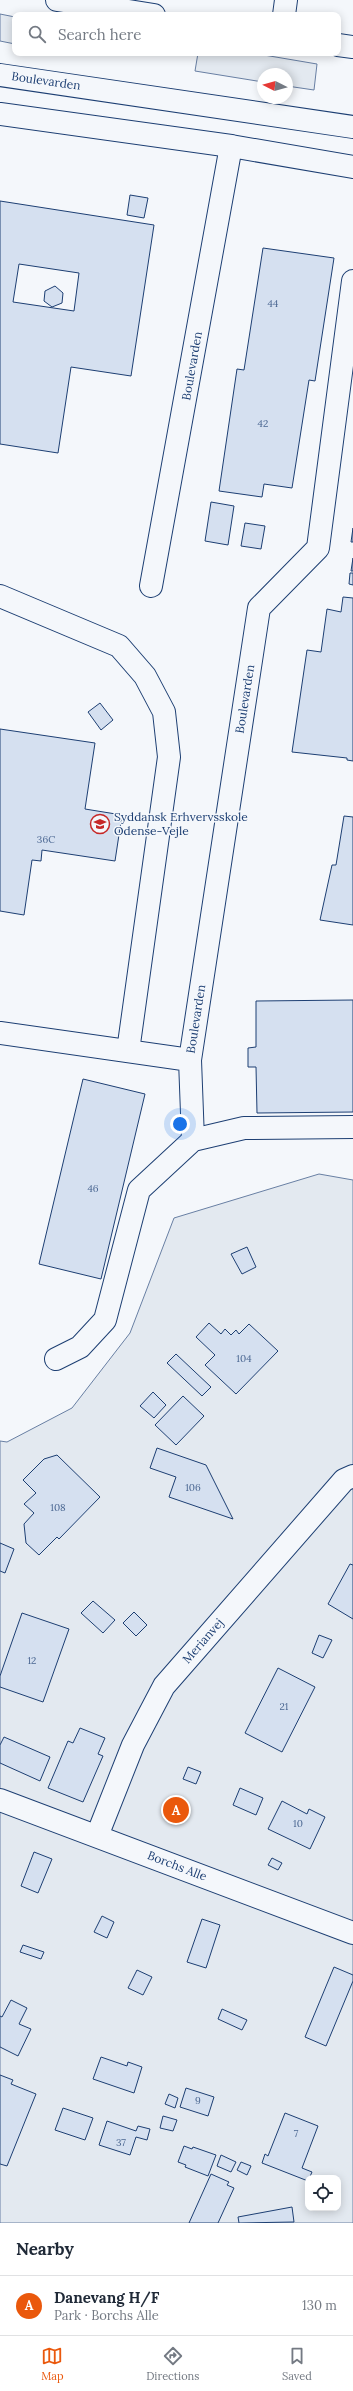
<!DOCTYPE html>
<meta charset="utf-8">
<style>
:root{--surface:#fff;--page:#f2f2f3;--text:#1f2937;--muted:#747a83;--line:#e0e1e3;--accent:#ea580c}
body{margin:0;font-family:Lora,serif;background:var(--page);color:var(--text)}
.controls{position:absolute;right:12px;bottom:12px;display:grid;overflow:hidden;border-radius:8px;box-shadow:0 2px 10px #0003}
.controls button{width:36px;height:36px;display:grid;place-items:center;padding:0;border:0;border-bottom:1px solid var(--line);background:var(--surface);color:var(--text);font:20px sans-serif}
.compass{position:absolute;left:257px;top:68px;width:36px;height:36px;border-radius:50%;background:var(--surface);box-shadow:0 2px 10px #0003;rotate:276deg}
.you{position:absolute;left:180px;top:1124px;width:14px;height:14px;margin:-10px;border:3px solid #fff;border-radius:50%;background:#1a73e8;box-shadow:0 0 0 6px #1a73e833}
.badge{display:grid;place-items:center;width:26px;height:26px;border-radius:50%;background:var(--accent);color:#fff;font-size:13px;font-weight:700}
.pin{position:absolute;translate:-50% -50%;border:2px solid #fff;box-shadow:0 1px 4px #0006}
.list{margin:0;padding:0;list-style:none}
h2{display:flex;justify-content:space-between;align-items:center;height:52px;margin:0;padding:0 16px;font-size:17px}
h2 small{font-size:13px;font-weight:400;color:var(--muted)}
.list li{display:grid;grid-template-columns:26px 1fr auto;gap:12px;align-items:center;box-sizing:border-box;height:60px;padding:0 16px;border-top:1px solid var(--line)}
.list b{display:block;font-size:15px;white-space:nowrap}
.list p{margin:0;font-size:13px;white-space:nowrap;color:var(--muted)}
.list em{font-size:13px;font-style:normal;color:var(--muted)}
.icon{flex:none;width:22px;height:22px;fill:none;stroke:currentColor;stroke-width:2;stroke-linecap:round;stroke-linejoin:round}
.map{position:relative;flex:none;width:353px;height:2223px;overflow:hidden}
.search{position:absolute;background:var(--surface);box-shadow:0 2px 10px #0003;left:12px;right:12px;top:12px;height:44px;display:flex;align-items:center;gap:10px;box-sizing:border-box;padding:0 14px;border-radius:8px;color:var(--muted);font-size:15px}
.sheet{height:112px;background:var(--surface)}
nav{display:flex;justify-content:space-around;align-items:center;box-sizing:border-box;height:56px;border-top:1px solid var(--line);background:var(--surface);font-size:11px;color:var(--muted)}
nav a{display:grid;justify-items:center;gap:2px}
nav .on{color:var(--accent)}
.map>svg:first-child{display:block}
.green{fill:#e3e9f0;stroke:#687fa3;fill-rule:evenodd}
.building{fill:#d5e0f0;stroke:#1d3f73;fill-rule:evenodd}
.lines{fill:none;stroke-linecap:round;stroke-linejoin:round}
.minor-casing{stroke:#1d3f73;stroke-width:24}
.major-casing{stroke:#1d3f73;stroke-width:24}
.minor{stroke:#f4f7fb;stroke-width:22}
.major{stroke:#f4f7fb;stroke-width:22}
.labels{text-anchor:middle;stroke-width:3;stroke-linejoin:round;paint-order:stroke}
.number-label{font-size:10px;fill:#4b6792}
.street-label{font-size:12px;fill:#1d3f73;stroke:#f4f7fb}
.poi-label{font-size:12px;fill:#1d3f73;stroke:#f4f7fb;text-anchor:start}
</style>
<div class="map">
<svg width="353" height="2223" viewBox="0 0 353 2223">
<rect width="100%" height="100%" fill="#f4f7fb"/>
<path class="green" d="M0,14L15,17V44L0,41Z
M198,53H252L317,64L314,90L287,86V74H263V82L195,71Z
M319,1174L353,1180V2223H0V1441L7,1442L72,1408L130,1333L174,1218ZM308,2178H338V2208H308Z"/>
<path class="building" d="M130,195L148,198L144,218L127,215Z
M0,201L154,225L131,376L71,367L58,453L0,444ZM19,264L79,273L74,311L13,302Z
M263,248L334,258L315,381L309,380L292,488L264,484L262,497L219,491L237,369L244,370Z
M55,286L63,293L62,303L52,307L44,301L45,291Z
M211,502L234,506L228,545L205,541Z
M245,523L265,526L261,549L241,546Z
M353,528V542H351Z
M353,558V571H351Z
M350,573H353V585L349,584Z
M343,597L353,598V761L347,760V758L292,752L307,650L321,652L327,609L341,612Z
M100,703L113,720L101,730L88,712Z
M0,729L95,743L85,809L122,815L115,861L42,850L41,861L32,860L24,915L0,911Z
M344,816L353,817V925L320,920L332,865H336Z
M353,1000V1112L257,1113L256,1067H248V1048L256,1047V1001Z
M83,1079L145,1094L101,1279L39,1264Z
M247,1247L256,1267L242,1274L231,1254Z
M209,1323L221,1334L225,1329L231,1335L236,1330L239,1334L249,1324L278,1351L236,1394L205,1365L215,1355L196,1337Z
M176,1354L211,1387L202,1396L167,1363Z
M153,1392L166,1405L154,1418L140,1406Z
M183,1396L204,1416L176,1445L155,1425Z
M157,1448L206,1465L233,1519L169,1497L176,1477L150,1468Z
M57,1455L100,1497L59,1539L57,1537L39,1555L26,1543L24,1524L34,1513L24,1504L36,1493L23,1480L44,1459Z
M0,1543L14,1549L5,1573L0,1571Z
M350,1564L353,1565V1619L328,1604Z
M93,1601L115,1620L103,1633L81,1613Z
M134,1612L147,1625L136,1636L123,1623Z
M22,1613L69,1629L43,1702L0,1687V1676Z
M319,1635L332,1640L323,1658L312,1653Z
M278,1668L315,1687L282,1752L245,1733Z
M80,1728L105,1738L98,1754L103,1756L83,1802L48,1788L68,1741L73,1743Z
M4,1737L50,1757L40,1781L0,1763V1745Z
M188,1767L201,1772L196,1784L183,1779Z
M240,1788L263,1798L256,1815L233,1805Z
M282,1801L307,1814L309,1809L325,1817L310,1849L268,1829Z
M34,1852L52,1859L38,1893L21,1886Z
M272,1858L282,1863L278,1870L268,1865Z
M102,1916L114,1922L107,1938L94,1932Z
M202,1919L220,1925L206,1968L187,1962Z
M23,1945L44,1952L41,1959L20,1952Z
M334,1967L353,1975V1981L326,2046L305,2037Z
M137,1970L152,1977L143,1995L128,1988Z
M11,2000L27,2008L19,2024L31,2029L18,2056L0,2047V2016L2,2017Z
M222,2009L247,2020L242,2030L218,2019Z
M101,2057L127,2066L128,2062L142,2067L134,2093L93,2079Z
M0,2075L13,2080L11,2084L36,2094L7,2166L0,2164Z
M186,2088L214,2097L208,2116L180,2107Z
M169,2094L178,2098L175,2108L165,2104Z
M63,2108L93,2118L85,2140L55,2130Z
M285,2113L318,2126L302,2168L312,2172L308,2181L262,2163L265,2154L268,2156Z
M163,2116L177,2120L173,2131L160,2128Z
M107,2121L136,2131L138,2126L150,2129L147,2140L136,2137L130,2155L99,2145Z
M184,2146L192,2149L193,2147L216,2155L208,2176L185,2167L186,2165L178,2162Z
M221,2155L236,2162L231,2172L217,2166Z
M241,2162L251,2166L247,2175L237,2170Z
M211,2174L229,2182L227,2185L234,2188L218,2223H189Z
M292,2207L294,2222L239,2223L238,2217Z"/>
<g class="lines">
<g class="minor-casing">
<path id="minor" d="M57,0L154,15
M284,15L286,0
M338,45L353,47
M151,586L231,146
M0,596L119,646L145,676L164,712L169,757L128,1051
M0,1033L190,1060
M193,1140L190,1060L259,608L318,548L353,281
M56,1359L80,1347L105,1320L139,1190L193,1140L244,1128L353,1127
M0,1800L353,1933
M97,1836L133,1745L164,1686L344,1480L353,1476"/>
</g>
<g class="major-casing">
<path id="major" d="M0,75L353,127
M0,114L231,146L353,167"/>
</g>
<use href="#minor" class="minor"/>
<use href="#major" class="major"/>
</g>
<defs>
<g id="university-ring" transform="scale(1)"><circle r="9.5" fill="#f4f7fb" stroke="#c62828" stroke-width="1.5"/><path d="M0-5L7-2L0 1L-7-2ZM-4 1L0 2.5L4 1V4Q0 6-4 4Z" fill="#c62828"/></g>
</defs>
<g fill-rule="evenodd">
<use href="#university-ring" x="100" y="824"/>
</g>
<g class="labels">
<g class="number-label">
<text x="273" y="307">44</text>
<text x="263" y="427">42</text>
<text x="46" y="843">36C</text>
<text x="93" y="1192">46</text>
<text x="244" y="1362">104</text>
<text x="193" y="1491">106</text>
<text x="58" y="1511">108</text>
<text x="32" y="1664">12</text>
<text x="284" y="1710">21</text>
<text x="298" y="1827">10</text>
<text x="198" y="2104">9</text>
<text x="296" y="2137">7</text>
<text x="121" y="2146">37</text>
</g>
<g class="street-label">
<text transform="translate(46 81) rotate(8)" y="4">Boulevarden</text>
<text transform="translate(192 366) rotate(-80)" y="4">Boulevarden</text>
<text transform="translate(245 699) rotate(-81)" y="4">Boulevarden</text>
<text transform="translate(196 1019) rotate(-81)" y="4">Boulevarden</text>
<text transform="translate(203 1641) rotate(-49)" y="4">Merianvej</text>
<text transform="translate(177 1866) rotate(21)" y="4">Borchs Alle</text>
</g>
<g class="poi-label">
<text x="114" y="821">Syddansk Erhvervsskole<tspan x="114" dy="14">Odense-Vejle</tspan></text>
</g>
</g>
</svg>
<div class="controls">
<button><svg class="icon" aria-label="locate" viewBox="0 0 24 24"><circle cx="12" cy="12" r="6"/><path d="M12 2v4M12 18v4M2 12h4M18 12h4"/></svg></button>
</div>
<svg class="compass" viewBox="-18 -18 36 36"><path d="M0-13l5 13h-10z" fill="#e53935"/><path d="M0 13l5-13h-10z" fill="#747a83"/></svg>
<div class="you"></div>
<div class="pin badge" style="left:176px;top:1810px">A</div>
<div class="search"><svg class="icon" aria-label="search" viewBox="0 0 24 24"><circle cx="10" cy="10" r="6"/><path d="M15 15l6 6"/></svg>Search here</div>
</div>
<section class="sheet">
<h2>Nearby<small></small></h2>
<ul class="list">
<li><span class="badge">A</span><div><b>Danevang H/F</b><p>Park · Borchs Alle</p></div><em>130 m</em></li>
</ul>
</section>
<nav>
<a class="on"><svg class="icon" aria-label="map" viewBox="0 0 24 24"><path d="M3 6l6-2 6 2 6-2v14l-6 2-6-2-6 2zM9 4v14M15 6v14"/></svg>Map</a>
<a><svg class="icon" aria-label="directions" viewBox="0 0 24 24"><path d="M12 3l9 9-9 9-9-9zM9 14v-3h6M13 9l2 2-2 2"/></svg>Directions</a>
<a><svg class="icon" aria-label="saved" viewBox="0 0 24 24"><path d="M7 4h10v16l-5-4-5 4z"/></svg>Saved</a>
</nav>
